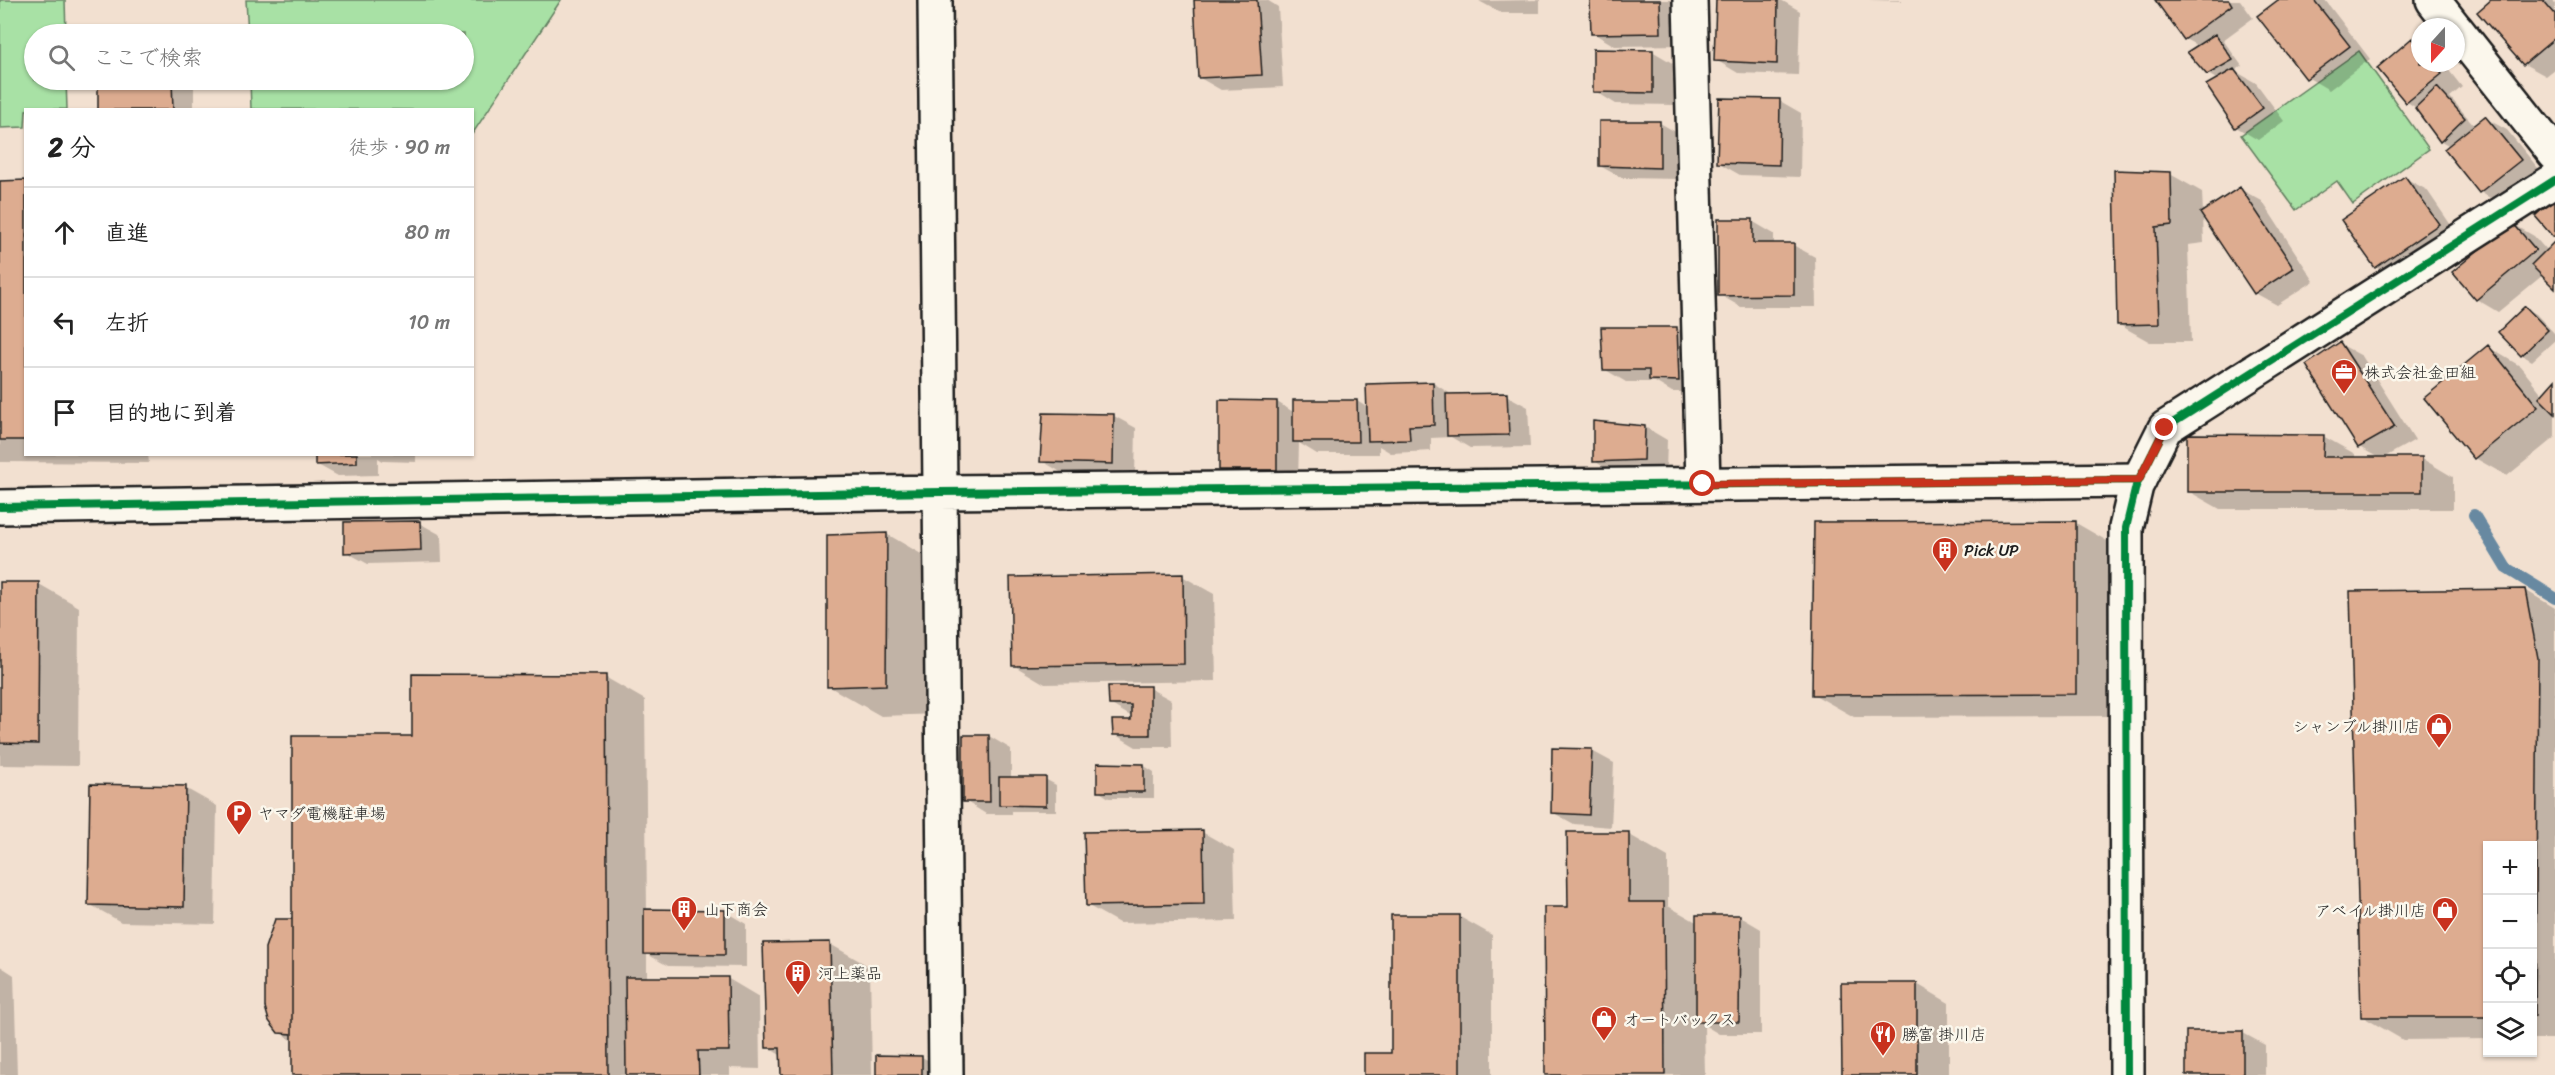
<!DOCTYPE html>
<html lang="ja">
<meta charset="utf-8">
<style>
:root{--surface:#fff;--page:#f6f6f6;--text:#222;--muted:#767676;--line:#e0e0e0}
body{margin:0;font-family:Sriracha,"Klee One",sans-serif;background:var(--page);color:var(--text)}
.controls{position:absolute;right:18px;bottom:18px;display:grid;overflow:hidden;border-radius:0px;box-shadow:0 2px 4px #0004}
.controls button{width:54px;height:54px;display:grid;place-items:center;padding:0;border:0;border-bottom:2px solid var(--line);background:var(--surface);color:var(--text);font:30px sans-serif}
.compass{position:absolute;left:2411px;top:18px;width:54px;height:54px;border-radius:50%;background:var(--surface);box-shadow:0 2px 4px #0004;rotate:201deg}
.stop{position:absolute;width:18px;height:18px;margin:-14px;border:4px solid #c8321e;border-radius:50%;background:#fff}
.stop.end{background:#c8321e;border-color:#fff;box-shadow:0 2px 6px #0008}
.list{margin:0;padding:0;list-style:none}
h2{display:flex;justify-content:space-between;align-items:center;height:78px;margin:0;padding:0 24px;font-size:26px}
h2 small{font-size:20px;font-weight:400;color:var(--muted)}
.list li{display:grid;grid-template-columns:39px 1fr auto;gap:18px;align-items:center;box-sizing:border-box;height:90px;padding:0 24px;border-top:2px solid var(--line)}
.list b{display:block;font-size:22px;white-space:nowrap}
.list em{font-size:20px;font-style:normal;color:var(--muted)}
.icon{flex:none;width:33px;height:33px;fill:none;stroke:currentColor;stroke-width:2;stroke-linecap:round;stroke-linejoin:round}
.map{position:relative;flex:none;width:2555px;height:1075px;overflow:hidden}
.search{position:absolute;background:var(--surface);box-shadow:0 2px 4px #0004;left:24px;top:24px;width:450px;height:66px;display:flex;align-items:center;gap:15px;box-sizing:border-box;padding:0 21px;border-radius:33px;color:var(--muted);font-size:22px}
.panel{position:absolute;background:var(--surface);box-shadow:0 2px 4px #0004;left:24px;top:108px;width:450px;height:348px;border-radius:0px}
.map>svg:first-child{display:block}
.green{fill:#a8e1a5;stroke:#627e60;stroke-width:1.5}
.shadow{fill:#0003}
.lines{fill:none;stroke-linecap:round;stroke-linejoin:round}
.stream{stroke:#6889a1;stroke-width:12}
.building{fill:#ddac90;stroke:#1c1c1c;stroke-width:1.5}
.street-casing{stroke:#1c1c1c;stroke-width:38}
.secondary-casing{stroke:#1c1c1c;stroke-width:38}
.street{stroke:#fbf7ec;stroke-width:33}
.secondary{stroke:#fbf7ec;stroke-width:33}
.cycleway-casing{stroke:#fbf7ec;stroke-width:11}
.cycleway{stroke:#00873e;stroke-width:8}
.route{stroke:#c8321e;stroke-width:8}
.labels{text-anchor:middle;stroke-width:5;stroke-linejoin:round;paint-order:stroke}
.poi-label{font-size:16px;fill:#1c1c1c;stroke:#fbf7ec;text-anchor:start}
</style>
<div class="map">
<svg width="2555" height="1075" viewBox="0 0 2555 1075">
<rect width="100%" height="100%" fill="#f2e0d0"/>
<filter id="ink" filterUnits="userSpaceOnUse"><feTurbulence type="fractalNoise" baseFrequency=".0167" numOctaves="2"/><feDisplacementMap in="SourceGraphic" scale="12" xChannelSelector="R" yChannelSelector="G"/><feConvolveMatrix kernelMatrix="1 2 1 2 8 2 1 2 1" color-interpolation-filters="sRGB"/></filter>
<g filter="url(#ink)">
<path class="green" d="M0,0H65L66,34H34V80H66L67,109L26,110L25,127L0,128Z
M246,0H561L473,133L472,110L251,109L250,80H464V34H248Z
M2359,51L2429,149L2353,204L2337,181L2296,210L2241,135Z"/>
<path class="shadow" d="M1195,0H1267L1278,7L1283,87L1221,90L1200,78Z
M1540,0V13H1501L1479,1Z
M1592,0H1673L1682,5L1683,45L1615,46L1593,33Z
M1717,0H1781L1800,11L1798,75L1738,73L1716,60Z
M1868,0H1902V1Z
M2157,0H2240L2253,18L2223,40L2242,66L2235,71L2256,83L2284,121L2258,140L2236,127L2218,80L2208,74L2198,46L2185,39Z
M2280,0H2325L2370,59L2329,90L2307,77Z
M2494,0H2552L2555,3V69L2546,76L2524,64Z
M2413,40L2420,44V63H2443L2462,87L2450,97L2475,126L2485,118L2507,130L2542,173L2502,205L2480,192L2450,146L2441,141L2418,109L2407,102Z
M1652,51L1674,64V105L1616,104L1595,91Z
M99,80H194V110H100Z
M1780,101L1801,113L1800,177L1740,175L1719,163Z
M1660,123L1681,135V179L1622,178L1600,166Z
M2170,174L2202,192L2203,213L2240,189L2262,201L2314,281L2277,305L2255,293L2203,214L2204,243L2188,245L2191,342H2150L2118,324Z
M2405,178L2427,190L2459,237L2397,280L2376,267Z
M0,182H26V454H148L149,463L0,462Z
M1752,221L1774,234V245H1793L1815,257L1816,307H1741L1720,295Z
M2513,224L2534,236L2547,251L2555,243V287L2543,275L2498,312L2476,299Z
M2525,308L2536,314L2555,334V340L2532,361L2522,355Z
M1676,328L1698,341L1700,392H1672L1655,382H1626L1604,369Z
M2340,344L2362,356L2415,440L2383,458H2421L2453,477V509H2220L2188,491L2323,436L2355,454V458H2379L2359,447Z
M2488,347L2520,366L2543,395L2555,382V437L2507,476L2475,458Z
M1433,383L1454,396L1506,395L1528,407L1530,447L1470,448L1451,437L1431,438V451L1391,453L1379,446V454H1317L1299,443L1298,482H1242L1220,469L1221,402H1277L1295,413L1357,401L1368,408Z
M1114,416L1136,428L1135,476L1064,474L1042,461Z
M1645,427L1667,440L1666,472L1616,474L1594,461Z
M316,454H416V462L383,461L378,458V475L338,476L316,464Z
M419,523L441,535L442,562L368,564L346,552Z
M2076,523L2116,546V716L1854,717L1813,694Z
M887,534L940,565L939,714L881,716L828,686Z
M1182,576L1214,594L1216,681L1045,684L1013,665Z
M0,583L39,584L79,607L78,766L0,765Z
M2525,590L2555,608V1039H2532V846H2488V1039L2403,1040L2363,1017Z
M605,677L645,700L647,911H724L746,924V967L668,966L647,954V979L727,978L759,997L760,1069L730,1068V1075H293V1041L279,1032L294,921L413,738Z
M1149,688L1171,700L1172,747H1136L1114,734L1132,721V717L1110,704Z
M989,736L1011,749V779H1045L1056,785V811H1012V814H986L965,801Z
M1592,751L1614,763L1611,827L1574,824L1552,812Z
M1143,765L1154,772V798H1109L1098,791Z
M185,788L217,806L215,924L121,922L89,904Z
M1202,832L1234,850L1236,921L1119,923L1087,905Z
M1628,834L1668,857V906L1698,923L1739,916L1761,929V1034H1719L1704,1025L1705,1075H1546L1569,909Z
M1460,917L1492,935V1075H1365L1393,1055Z
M830,944L870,967L872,1075H782V1056L767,1047Z
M0,966L14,975L17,1075H0Z
M1917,984L1949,1003V1075H1843Z
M2243,1033L2265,1045V1075H2187Z
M922,1057L944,1070V1075H878Z"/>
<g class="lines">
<path class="stream" d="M2474,515L2506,568L2555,598"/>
</g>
<path class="building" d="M1194,0H1257L1262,75L1198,78Z
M1590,0H1660L1661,33L1591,34Z
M1716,0H1778L1777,64L1714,61Z
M2155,0H2229L2232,5L2184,40Z
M2278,0H2314L2350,46L2306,79L2257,16Z
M2491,0H2543L2555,14V38L2523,65L2477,12Z
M2215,34L2233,60L2207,75L2187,52Z
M2412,38L2420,47V63H2433L2442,74L2406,103L2377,68Z
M1593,49L1653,50V93L1593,92Z
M2234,69L2263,108L2235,128L2206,85Z
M98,80H172L173,110H98Z
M2437,87L2465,118L2440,142L2415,108Z
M1719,98L1780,99L1779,165L1717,163Z
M2485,116L2521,160L2479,193L2444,149Z
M1599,121H1660V168L1599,166Z
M2114,170L2171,172L2172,225L2156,227L2159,324L2117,325Z
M2405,176L2439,224L2375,268L2341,220Z
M26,180V440H0V181Z
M2240,187L2294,268L2254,294L2200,213Z
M2555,197V235L2553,237L2535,216Z
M1718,219H1753V243H1794V295L1718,296Z
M2512,222L2536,250L2476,300L2452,272Z
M2555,241V289L2531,265Z
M2525,306L2548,330L2521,356L2498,332Z
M1601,327H1677L1679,381L1649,380V370H1603Z
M2340,342L2395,427L2358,448L2306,365Z
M2488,345L2538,407L2474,459L2424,398Z
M2555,380V414L2539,398Z
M1433,382L1434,425L1409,426L1410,440L1368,441L1366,384Z
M1507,393L1509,435L1447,436L1446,394Z
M1219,400L1277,401V470H1219Z
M1293,400H1357L1358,442H1293Z
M1043,413L1114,414L1113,464L1040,462Z
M1593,421L1645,426L1644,460L1593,462Z
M2187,434L2324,435L2323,457H2422V492H2187Z
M315,454H357V463L315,465Z
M420,521L421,550L344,553V522Z
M2076,521V694L1812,695L1814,522Z
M887,533L886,685L827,687V535Z
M1183,574L1184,664L1012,666L1010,577Z
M0,582H39L38,744L0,743Z
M2525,589L2538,658L2535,1016H2532V846H2488V1017H2361L2350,591Z
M412,674L606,675L608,1075H292V1034L278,1033L269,1021L265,1007V948L275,919H292V736H412Z
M412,674L606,675L608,1075H292V736H412Z
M1108,686H1150V735H1113L1112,720H1131V705H1109Z
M963,735H989L990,802H963Z
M1552,748L1592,749L1589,815L1551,813Z
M1097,763L1144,764V792H1097Z
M999,777H1046V806L999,805Z
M90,784L186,786L184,907L88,905Z
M1203,830L1204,904L1086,906L1084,832Z
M1567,832H1629V902H1664L1665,1075H1545L1544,907H1568Z
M644,909L725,910V955L644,954Z
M1391,915H1460V1075H1364V1053H1391Z
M1696,915H1740L1739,1022H1696Z
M830,942L833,1075H781L780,1048H766L763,943Z
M625,977H728L729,1051H698L699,1075H626Z
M1841,983H1917V1075H1842Z
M2186,1031H2243V1075H2186Z
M876,1055L922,1056V1075H876Z"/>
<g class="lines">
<g class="street-casing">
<path id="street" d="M935,0L946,1075
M1690,0L1703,484
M0,507L940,492L2139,480"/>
</g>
<g class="secondary-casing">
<path id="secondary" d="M2433,0L2454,27
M2456,29L2555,154
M2127,1075L2126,528L2136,486L2165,428L2555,180"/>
</g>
<use href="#street" class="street"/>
<use href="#secondary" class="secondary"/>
<g class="cycleway-casing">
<path id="cycleway" d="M0,507L940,492L2139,480
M2127,1075L2126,528L2136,486L2165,428L2555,180"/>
</g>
<use href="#cycleway" class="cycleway"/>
</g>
</g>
<g class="lines" filter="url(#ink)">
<path class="route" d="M1703,484L2139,480L2165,428"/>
</g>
<defs>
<g id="office-pin" transform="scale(1.35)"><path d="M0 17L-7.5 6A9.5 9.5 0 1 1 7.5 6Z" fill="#c8321e" stroke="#fbf7ec"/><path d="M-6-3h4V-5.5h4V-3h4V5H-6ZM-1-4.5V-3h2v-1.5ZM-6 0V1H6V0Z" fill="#fff"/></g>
<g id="building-pin" transform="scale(1.35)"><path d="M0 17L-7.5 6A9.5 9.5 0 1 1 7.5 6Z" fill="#c8321e" stroke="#fbf7ec"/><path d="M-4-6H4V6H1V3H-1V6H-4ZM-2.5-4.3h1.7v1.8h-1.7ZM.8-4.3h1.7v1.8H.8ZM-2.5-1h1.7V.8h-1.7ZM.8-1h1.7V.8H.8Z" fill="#fff"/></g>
<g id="shop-pin" transform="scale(1.35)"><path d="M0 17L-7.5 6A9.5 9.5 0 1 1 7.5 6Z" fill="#c8321e" stroke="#fbf7ec"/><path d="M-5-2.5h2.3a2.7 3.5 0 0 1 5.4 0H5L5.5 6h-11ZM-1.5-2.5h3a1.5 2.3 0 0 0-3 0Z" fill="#fff"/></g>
<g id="parking-pin" transform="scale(1.35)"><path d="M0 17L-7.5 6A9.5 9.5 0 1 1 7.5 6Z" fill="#c8321e" stroke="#fbf7ec"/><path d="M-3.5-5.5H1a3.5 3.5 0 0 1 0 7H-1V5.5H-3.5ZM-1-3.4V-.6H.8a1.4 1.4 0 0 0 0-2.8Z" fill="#fff"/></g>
<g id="restaurant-pin" transform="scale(1.35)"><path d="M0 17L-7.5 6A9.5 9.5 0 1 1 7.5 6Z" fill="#c8321e" stroke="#fbf7ec"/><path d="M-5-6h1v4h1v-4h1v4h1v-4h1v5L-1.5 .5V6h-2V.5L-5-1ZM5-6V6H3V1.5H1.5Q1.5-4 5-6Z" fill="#fff"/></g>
</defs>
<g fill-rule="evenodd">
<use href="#office-pin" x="2344" y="372"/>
<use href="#building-pin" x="1945" y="550"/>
<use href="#shop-pin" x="2439" y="726"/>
<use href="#parking-pin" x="239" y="813"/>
<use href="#building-pin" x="684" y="909"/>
<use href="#shop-pin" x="2445" y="910"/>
<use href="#building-pin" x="798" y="973"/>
<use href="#shop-pin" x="1604" y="1019"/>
<use href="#restaurant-pin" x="1883" y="1034"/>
</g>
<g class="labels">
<g class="poi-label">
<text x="2364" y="378">株式会社金田組</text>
<text x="1964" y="556">Pick UP</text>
<text x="2420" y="732" text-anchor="end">シャンブル掛川店</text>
<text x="258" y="819">ヤマダ電機駐車場</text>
<text x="704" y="915">山下商会</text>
<text x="2426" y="916" text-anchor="end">アベイル掛川店</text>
<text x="818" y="979">河上薬品</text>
<text x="1624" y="1025">オートバックス</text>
<text x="1902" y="1040">勝富 掛川店</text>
</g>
</g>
</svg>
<div class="controls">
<button>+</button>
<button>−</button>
<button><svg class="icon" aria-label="locate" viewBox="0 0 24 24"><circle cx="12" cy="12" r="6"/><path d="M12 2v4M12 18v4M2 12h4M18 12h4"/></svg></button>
<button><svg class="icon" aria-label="layers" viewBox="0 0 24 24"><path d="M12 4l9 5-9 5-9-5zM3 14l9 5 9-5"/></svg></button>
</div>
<svg class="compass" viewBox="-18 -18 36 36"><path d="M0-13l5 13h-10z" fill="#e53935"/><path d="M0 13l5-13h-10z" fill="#767676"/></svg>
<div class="stop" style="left:1703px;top:484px"></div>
<div class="stop end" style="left:2165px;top:428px"></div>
<div class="search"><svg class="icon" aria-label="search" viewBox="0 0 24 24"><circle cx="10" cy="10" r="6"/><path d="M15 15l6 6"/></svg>ここで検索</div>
<section class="panel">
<h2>2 分<small>徒歩 · 90 m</small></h2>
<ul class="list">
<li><svg class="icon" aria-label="ahead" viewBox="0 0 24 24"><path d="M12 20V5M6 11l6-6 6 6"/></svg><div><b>直進</b></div><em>80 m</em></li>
<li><svg class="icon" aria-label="left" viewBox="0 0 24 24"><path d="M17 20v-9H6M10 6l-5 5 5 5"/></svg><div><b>左折</b></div><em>10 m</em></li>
<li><svg class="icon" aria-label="arrive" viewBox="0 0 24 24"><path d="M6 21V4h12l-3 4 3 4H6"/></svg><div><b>目的地に到着</b></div></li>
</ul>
</section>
</div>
